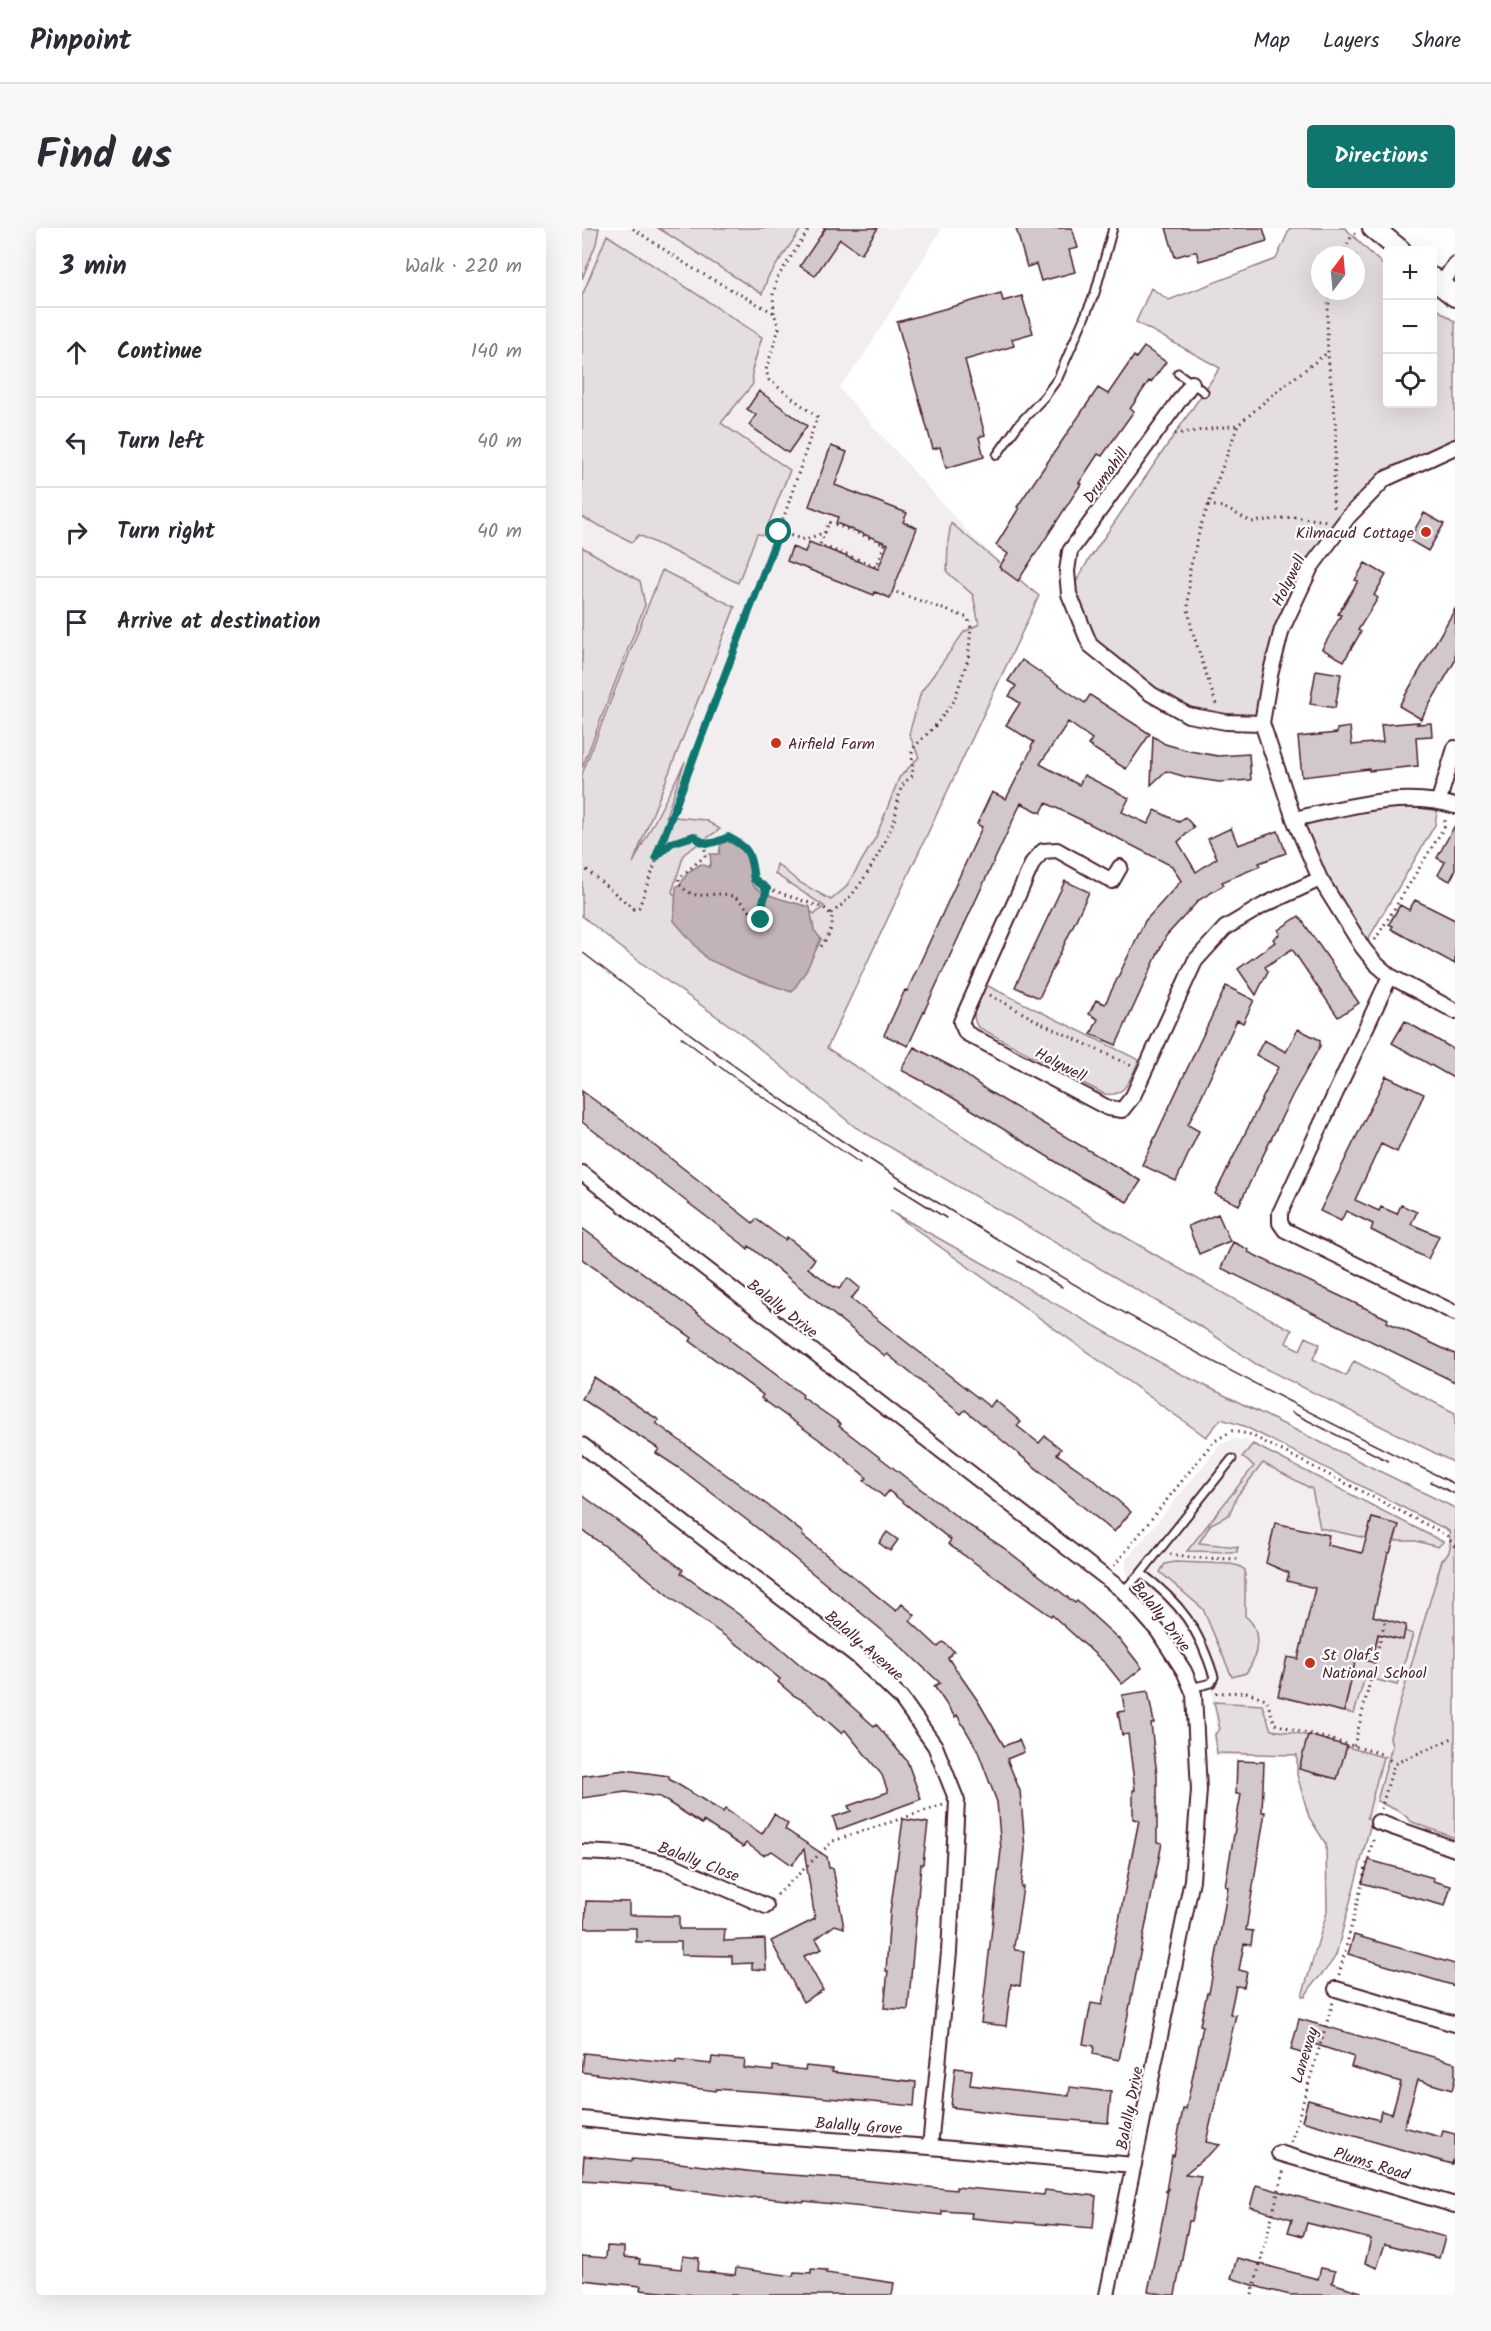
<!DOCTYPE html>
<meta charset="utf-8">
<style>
:root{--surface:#fff;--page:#f7f7f7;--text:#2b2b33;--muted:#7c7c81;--line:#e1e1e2;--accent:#0f766e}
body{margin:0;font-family:Kalam,sans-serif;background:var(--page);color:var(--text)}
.controls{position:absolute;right:18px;top:18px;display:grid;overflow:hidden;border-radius:6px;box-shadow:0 6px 24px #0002}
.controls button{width:54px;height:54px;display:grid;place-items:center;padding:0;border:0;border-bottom:2px solid var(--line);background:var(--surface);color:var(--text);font:30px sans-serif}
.compass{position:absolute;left:729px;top:18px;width:54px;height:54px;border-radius:50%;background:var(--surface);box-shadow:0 6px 24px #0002;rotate:16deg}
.stop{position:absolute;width:18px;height:18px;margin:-14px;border:4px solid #0f766e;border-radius:50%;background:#fff}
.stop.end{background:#0f766e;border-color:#fff;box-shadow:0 2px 6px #0008}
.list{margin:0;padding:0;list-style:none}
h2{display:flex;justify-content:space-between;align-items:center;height:78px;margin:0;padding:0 24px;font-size:26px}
h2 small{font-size:20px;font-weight:400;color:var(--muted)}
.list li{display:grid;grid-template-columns:39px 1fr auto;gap:18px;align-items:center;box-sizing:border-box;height:90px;padding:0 24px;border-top:2px solid var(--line)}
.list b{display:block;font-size:22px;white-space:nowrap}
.list em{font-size:20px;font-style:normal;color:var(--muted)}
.icon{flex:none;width:33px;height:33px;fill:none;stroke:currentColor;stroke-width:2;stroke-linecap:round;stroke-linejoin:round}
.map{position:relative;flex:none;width:873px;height:2067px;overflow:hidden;border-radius:6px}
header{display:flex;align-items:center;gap:36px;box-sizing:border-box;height:84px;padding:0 30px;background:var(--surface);border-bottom:2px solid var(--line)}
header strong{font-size:28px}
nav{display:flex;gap:33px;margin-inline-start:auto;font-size:21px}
.intro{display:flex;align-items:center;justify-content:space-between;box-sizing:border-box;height:144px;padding:0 36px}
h1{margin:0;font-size:42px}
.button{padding:15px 27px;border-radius:6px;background:var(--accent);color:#fff;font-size:21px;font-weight:700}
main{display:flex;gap:36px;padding:0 36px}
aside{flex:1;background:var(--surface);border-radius:6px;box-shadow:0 6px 24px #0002}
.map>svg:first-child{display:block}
.built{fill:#f2eeef}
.green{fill:#e5dee0;stroke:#987e86;stroke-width:1.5;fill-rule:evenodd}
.water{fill:#c1b3b6;stroke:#91787e;stroke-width:1.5}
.building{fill:#d2c7cb;stroke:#4a1f2b;stroke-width:1.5}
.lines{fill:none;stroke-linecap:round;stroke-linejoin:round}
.lane-casing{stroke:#4a1f2b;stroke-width:11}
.street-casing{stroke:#4a1f2b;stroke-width:18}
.secondary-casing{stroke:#4a1f2b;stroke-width:24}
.path{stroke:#4a1f2b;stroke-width:3;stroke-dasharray:1.5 4.5;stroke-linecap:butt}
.lane{stroke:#fff;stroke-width:7}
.street{stroke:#fff;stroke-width:14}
.secondary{stroke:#fff;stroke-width:20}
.tram{stroke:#4a1f2b;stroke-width:1.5}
.route{stroke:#0f766e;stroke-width:8}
.poi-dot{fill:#c8321e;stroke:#fff;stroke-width:2}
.labels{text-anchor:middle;stroke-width:4.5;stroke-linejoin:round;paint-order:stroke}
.street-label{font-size:16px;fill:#4a1f2b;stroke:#fff}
.poi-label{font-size:16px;fill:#4a1f2b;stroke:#fff;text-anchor:start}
</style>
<header>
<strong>Pinpoint</strong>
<nav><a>Map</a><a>Layers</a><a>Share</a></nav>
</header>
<div class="intro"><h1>Find us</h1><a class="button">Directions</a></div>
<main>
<aside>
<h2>3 min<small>Walk · 220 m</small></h2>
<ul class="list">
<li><svg class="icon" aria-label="ahead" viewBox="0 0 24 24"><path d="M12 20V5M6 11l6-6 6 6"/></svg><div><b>Continue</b></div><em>140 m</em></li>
<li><svg class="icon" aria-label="left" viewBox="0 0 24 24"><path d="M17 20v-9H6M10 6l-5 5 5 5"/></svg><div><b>Turn left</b></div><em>40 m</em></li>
<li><svg class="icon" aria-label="right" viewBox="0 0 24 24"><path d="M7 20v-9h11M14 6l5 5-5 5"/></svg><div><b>Turn right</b></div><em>40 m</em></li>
<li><svg class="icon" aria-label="arrive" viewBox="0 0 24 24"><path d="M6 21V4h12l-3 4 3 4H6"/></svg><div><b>Arrive at destination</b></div></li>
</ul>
</aside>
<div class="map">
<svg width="873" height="2067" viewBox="0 0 873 2067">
<rect width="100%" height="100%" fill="#fff"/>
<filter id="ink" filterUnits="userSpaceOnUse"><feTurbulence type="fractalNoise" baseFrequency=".0167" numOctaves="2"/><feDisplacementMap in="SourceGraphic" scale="12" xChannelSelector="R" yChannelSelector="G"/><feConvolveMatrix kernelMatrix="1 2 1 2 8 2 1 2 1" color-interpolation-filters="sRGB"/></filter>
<g filter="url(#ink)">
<path class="built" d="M0,0H360L279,132L257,160L389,307L457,368L245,820L0,663Z
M651,1211L663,1212L869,1316L810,1518L768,1673L745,1669L744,1616L727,1589L715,1547V1527L633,1528L631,1506L634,1500L629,1457L612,1413L581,1372L565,1364L544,1346V1332L639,1216Z"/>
<path class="green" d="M0,0H17L14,16L0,51Z
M76,0H220L186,49L180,66Z
M708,0H763L805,41L806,176H850L851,78L873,94V219L816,243L766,289L700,401L680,495L606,487L508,417L487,366L506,333L638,140L554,94L569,60L587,72L694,31ZM738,27H774V63H738Z
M25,7L180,109L170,142L171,156L139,195L208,242L182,307L175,306L156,355L57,307L50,314L0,289V68Z
M369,295L457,368L245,820C397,919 549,1019 710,1102L704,1115L718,1122L724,1109L738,1116L731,1131L764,1148L772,1133L873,1185V1235L674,1136L621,1100L273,899L161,807L47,726L0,688V546L80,342L153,379L51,635L103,534L84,588L123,592L138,601L102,626L90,664L127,705L217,678L233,686L242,678L193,646L195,636L217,654L249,672L264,659L294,609L317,550L337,529L327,506L339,464L382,404L397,396L391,367L365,344L366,314Z
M0,319L58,353L63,377L0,540Z
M857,572L853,597L781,720L712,591Z
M404,757L557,832C549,849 544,870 522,866L396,799C386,785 397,770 404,757Z
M308,983L595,1144L873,1280V1610L830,1594L820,1585L795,1573L810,1518L808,1509L860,1332C870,1326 869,1314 867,1303L662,1198L639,1191L624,1209Z
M671,1216L861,1314L856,1319L834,1313H812L816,1297L790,1290L784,1310L738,1300L730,1261L681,1235L655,1268L647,1287L629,1296L617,1315L656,1319L655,1324L605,1323L672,1238L660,1229Z
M593,1334L648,1336L657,1338L663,1342V1388C681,1401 676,1429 664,1445L650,1449L621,1381L578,1344L583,1336Z
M800,1390C811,1394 819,1403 831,1406L815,1457L783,1449L772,1486L762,1484L771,1444L751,1439L755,1419L790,1434Z
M632,1474L680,1477L689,1502L715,1505L801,1529L785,1590L790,1591L754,1727C744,1746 732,1750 723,1769L720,1768L745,1684L744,1616L727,1589L715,1547V1527L635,1525L633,1506L638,1501Z"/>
<path class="water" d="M145,613C154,617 166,623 168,634C170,642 166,649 171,657C178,667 215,675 228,679L232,702L239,711L224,743L210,764L163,748L125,731L92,693L94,659L100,654L106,644L119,636L127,639L129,635L128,626H137L139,615Z"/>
<path class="building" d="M241,0H296L279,26L258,11L233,48L218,38L243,1Z
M434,0H490L496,20L487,22L493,44L459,53L454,36L445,39Z
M584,0H681L685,13L617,33L614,23L593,29Z
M419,65L421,73L440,68L451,105L430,111L432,118L383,132L403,207L397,209L402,229L364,240L358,219L351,221L315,94Z
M562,119L584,134L569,154L567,153L548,181L552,183L537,204L520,228L516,226L497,255L499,256L436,353L417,339L426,326L414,317L437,280L435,279L516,160L526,166L552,128L554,130Z
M177,163L225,198L206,225L167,197L174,187L165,181Z
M249,218L265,224L253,257L325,285L321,294L335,300L308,370L293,364L292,367L205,333L210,319L223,324L227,314L296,341L306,316L254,295L256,289L227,278Z
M842,285L862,296L846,323L827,312Z
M783,335L804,347L792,367L796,370L776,402L779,404L762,433L740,421L759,387L756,386L776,353L773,352Z
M873,381V433L839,491L817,478Z
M440,432L503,475L508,467L568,506L544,541L506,517L510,511L486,494L458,536L497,557L502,547L547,570L540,584L566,596L573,582L597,594L603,589L612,599L596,614L614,644L635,630L626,611L649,600L656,617L696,603L704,625L677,635L678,638L640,654L642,657L617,672L584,708L534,817L509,806L516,791L507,786L514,772L523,776L563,693L599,653L590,638L510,597L464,575L459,585L439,575L326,818L302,807L323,762L325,763L400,599L395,596L410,564L424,571L450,520L449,519L452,514L424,497L438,475L427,468L434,458L426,453Z
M734,442L759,446L753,480L728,476Z
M837,494L835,496L849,495L850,508L834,509L836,538L787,543V541L720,549L716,509L755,505V501L768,499L770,517L801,514L799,497Z
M571,508L583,516L608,523L636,528L667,526L669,552L637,554L604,549L584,543L569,557Z
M873,597V643L868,653L856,647L863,634L855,630Z
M483,653L507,664L457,770L433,759Z
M833,672L873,692V736L809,701L811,698L807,696L818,677L827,682Z
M717,688L777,775L756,789L710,721L683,739L686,743L674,767L656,741L693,714L691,711L698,706L696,702Z
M644,758L672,772L661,795L655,792L606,897L617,903L594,953L560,937Z
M823,793L873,822V851L810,815Z
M716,801L738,812V818L711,866L657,977L633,966L696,839L674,827L682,812L704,824Z
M332,819L378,843L406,863L559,953L545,974L500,950L363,865L319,842Z
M804,848L842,866L815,924L799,916L773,972L797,983L799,979L815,986L819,977L835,984L829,996L857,1008L846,1031L789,1002L791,996L764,983L759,993L738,983Z
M0,863L41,893L171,995L174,991L203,1012L205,1009L233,1031L226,1040L252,1059L253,1058L257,1061L266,1050L278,1060L269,1071L408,1179L413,1172L439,1194L435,1198L457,1215L463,1208L479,1221L475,1226L512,1252L549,1284L532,1304L383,1182L379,1186L305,1126L303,1128L167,1018L166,1021L159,1015L0,894Z
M636,986L648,1013L617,1026L606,998Z
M0,1000L149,1110L148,1112L221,1167L220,1169L259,1196L257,1198L340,1262L382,1294L422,1320L493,1375L495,1373L539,1413L560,1440L540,1456L524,1436L470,1387L469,1388L366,1316L369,1312L307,1263L302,1269L282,1253L285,1250L256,1225L179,1170L181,1167L108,1113L110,1110L0,1031Z
M651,1014L667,1022L666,1024L806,1091L805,1094L873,1126V1154L639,1040Z
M12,1149L77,1192L74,1195L195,1284L221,1305L220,1307L314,1383L320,1376L333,1387L328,1393L356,1419L361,1414L372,1423L366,1430L396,1473L422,1518L437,1512L442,1524L425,1531L438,1563L441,1594L443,1621L439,1659H441L432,1719L433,1722L442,1723L438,1758L429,1756L424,1798L399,1795L419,1622L415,1574L395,1521L375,1487L373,1489L352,1458L358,1455L312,1412L179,1303L100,1242L74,1225L77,1221L0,1171Z
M0,1267L87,1331L101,1342L99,1345L173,1398L229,1446L241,1453L292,1498L294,1496L325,1533L339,1571L255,1602L251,1589L269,1583L266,1578L306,1564L300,1547L263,1502L259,1505L224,1474L211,1467L196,1454L198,1451L163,1422L89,1370L46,1334L0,1302Z
M790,1290L817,1297L808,1325H806L791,1388L824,1397L821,1412L796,1406L790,1434L774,1430L762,1484L696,1468L705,1429L716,1431L733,1360L705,1353L707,1345L684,1335L693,1295L747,1307L745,1317L780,1325Z
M305,1304L316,1312L308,1323L297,1315Z
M566,1463L572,1495L569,1496L575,1547V1614L580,1615L537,1832L511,1826L512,1818L501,1816L509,1775L520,1777L557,1592L551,1591V1562H553L546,1506L540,1507L536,1484L543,1483L540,1467Z
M726,1507L765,1518L755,1551L717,1541Z
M655,1533L682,1534L680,1584H683L664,1702L671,1703L669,1717L662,1716L657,1742L665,1744L662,1759L654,1758L648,1786L654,1787L624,1914L638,1917L603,1946L619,1948L610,1993H607L593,2067H584L566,2063L583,1980L586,1961L584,1963L590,1927L592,1928L601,1881H604L621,1798L618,1797L625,1765H627L637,1712L646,1659L643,1658L659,1566H654Z
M43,1542L87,1548V1551L141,1584L143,1581L180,1606L192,1586L206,1596L203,1601L245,1629L247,1640H251L262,1700L253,1697L234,1711L240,1721L222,1728L241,1762L221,1774L189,1713L233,1691L222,1621L210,1637L190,1623L181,1627L164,1615L161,1619L121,1593L120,1596L78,1569L44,1564L0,1570V1548Z
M321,1591L346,1595L341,1636H339L326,1782L302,1780L306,1743H304L308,1685Z
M787,1632L852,1650L851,1653L869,1658L863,1678L780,1655Z
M4,1673L47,1674V1687L97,1688V1701H143L142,1713L183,1711L184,1742L170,1741V1735L150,1736V1728L99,1727V1714H54V1700H3Z
M772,1707L873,1736V1758L766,1726Z
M717,1791L873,1835V1851L870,1862L836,1852L822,1899L859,1909L861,1903L873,1906V1927L870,1936L720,1893L726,1872L797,1892L799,1883L810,1886L819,1854L769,1839L772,1829L729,1815L726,1827L709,1822Z
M2,1825L94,1835V1832L129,1836L130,1829L163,1832L162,1840L191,1843V1838L223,1842L224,1838L251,1841L250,1844L334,1854L332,1878L182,1864L134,1861L133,1863L0,1844Z
M373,1840L390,1842L388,1857L487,1868L488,1859L529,1864L526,1895L436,1888L369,1879Z
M2,1928L50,1933V1931L89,1934L182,1945L280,1952L374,1962V1959L462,1967L463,1962L514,1968L511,2000L408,1992L389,1990L390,1985L360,1983V1987L222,1973V1974L176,1969L164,1970L87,1960V1958L0,1952Z
M674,1957L863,2009L857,2030L803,2016L795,2040L783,2035L789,2011L725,1995L721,2008L706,2004L710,1991L668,1979Z
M25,2018L42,2019V2029L58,2031L57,2036L99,2041L101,2028L117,2030L116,2043L153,2047L154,2040L211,2048L212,2044L229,2045V2041L245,2042L244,2045L312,2055L310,2067H113L58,2062L59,2058L0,2052V2028L24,2030Z
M655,2030L736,2051L739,2040L753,2043L750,2055L779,2064L778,2067H708L680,2060L649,2050Z"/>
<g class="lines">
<g class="lane-casing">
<path id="lane" d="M596,145L622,164
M415,227L437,196L463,168L476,150L513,65L531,0
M559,1345C599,1375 617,1401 632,1449L629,1455L609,1460
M541,1363L559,1345L650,1231"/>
</g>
<g class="street-casing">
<path id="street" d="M859,57L873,36
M610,155L488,323L485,343L487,366L508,417L569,466L606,487L644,494L680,495
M873,219L803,251L766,289L729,339L700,401L688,447L680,495L712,591L738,651L781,720L793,735L808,748L873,783
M857,572L873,520
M712,591C762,580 822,562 873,578
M538,639L530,653L475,622L461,623L451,634L379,794L384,805L526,880L540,882L551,868L613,733L643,700L682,677L738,651
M808,748L698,985V995L703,1002L873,1085
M0,945L541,1363L576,1403L602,1443L612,1466L617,1562L610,1652L525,2067
M0,1217L275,1428L319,1470L353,1518L375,1573L367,1724L348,1919
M796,1594L873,1621
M0,1624L43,1626L88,1636L184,1678
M754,1761L873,1796
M0,1891L94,1901L348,1919L552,1937
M697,1925L873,1977"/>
</g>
<g class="secondary-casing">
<path id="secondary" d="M791,0L818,22
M850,50L873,68"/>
</g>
<path class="path" d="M760,27L768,11L774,3
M749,63C740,106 749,148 753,191C755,221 751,253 751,283
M192,85L191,67L195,50L228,0
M593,206L656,197
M626,277L641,279L670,294L711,289L746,293
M197,304L223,312L243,304L247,294L303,316L294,338L238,317L243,304
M634,476L610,402L606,381L608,341L619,297L656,197L695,163L745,125
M120,616L123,621V628L97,650V656C116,677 129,661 150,668C162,673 167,686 179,692L182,690L181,674L185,661
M76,628L89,615L112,608C124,619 131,616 146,609L157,615L168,626L172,651L181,659L242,680C258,691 247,707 238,720
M0,638L52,681L57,679L197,304L235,189L187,152L184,142L197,100L192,85L110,40L50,0
M249,685C277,668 299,623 312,593C316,582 315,566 321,557C323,553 328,550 331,547L330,524L333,518L354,497L372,473L386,431L389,400L386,390L311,363
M793,712L863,598V592
M408,767L457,794L550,838
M588,1326L614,1330L658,1331
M532,1338L631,1214L650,1203L667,1206L857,1303L865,1308L873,1319
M634,1465L664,1464L684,1471L693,1496L800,1526L812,1535
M772,1518L803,1393
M799,1581L812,1536L873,1509
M195,1667L251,1613L361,1577
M757,1747L792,1608
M709,1914L751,1774
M670,2067L702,1941"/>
<use href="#lane" class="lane"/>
<use href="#street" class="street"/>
<use href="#secondary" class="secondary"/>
<path class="tram" d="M0,724C98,800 198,873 301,940C484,1058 677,1162 873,1256
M99,809L146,845L278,935
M313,958L364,990
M436,1033L480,1059
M709,1184L806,1233
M849,1254L873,1266"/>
</g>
</g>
<g class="lines" filter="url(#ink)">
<path class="route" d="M179,692L182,690L181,674L185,661L172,651C168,628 170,621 146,609C131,616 124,619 112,608L89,615L74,629L197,304"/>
</g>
<g class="poi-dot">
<circle cx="844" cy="304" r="6"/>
<circle cx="194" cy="515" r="6"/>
<circle cx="728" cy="1435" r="6"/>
</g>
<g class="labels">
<g class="street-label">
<text transform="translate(523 247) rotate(-54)" y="6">Drumahill</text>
<text transform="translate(706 352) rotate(-63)" y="6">Holywell</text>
<text transform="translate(479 836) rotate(28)" y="6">Holywell</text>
<text transform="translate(201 1080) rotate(38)" y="6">Balally Drive</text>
<text transform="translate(580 1388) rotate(52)" y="6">Balally Drive</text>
<text transform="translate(283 1417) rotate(41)" y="6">Balally Avenue</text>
<text transform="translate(117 1633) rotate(21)" y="6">Balally Close</text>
<text transform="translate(722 1827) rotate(-73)" y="6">Laneway</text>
<text transform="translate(547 1880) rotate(-79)" y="6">Balally Drive</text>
<text transform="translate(277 1897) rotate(4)" y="6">Balally Grove</text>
<text transform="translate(790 1935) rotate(17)" y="6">Plums Road</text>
</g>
<g class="poi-label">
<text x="832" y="310" text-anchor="end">Kilmacud Cottage</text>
<text x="206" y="521">Airfield Farm</text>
<text x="740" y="1432">St Olaf's<tspan x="740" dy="18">National School</tspan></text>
</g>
</g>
</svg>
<div class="controls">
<button>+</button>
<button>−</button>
<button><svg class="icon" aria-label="locate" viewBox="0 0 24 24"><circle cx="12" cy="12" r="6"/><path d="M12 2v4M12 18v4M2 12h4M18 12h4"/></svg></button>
</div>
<svg class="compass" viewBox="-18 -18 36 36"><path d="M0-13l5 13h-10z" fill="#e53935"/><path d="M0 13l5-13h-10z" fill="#7c7c81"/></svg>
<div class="stop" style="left:197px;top:304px"></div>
<div class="stop end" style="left:179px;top:692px"></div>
</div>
</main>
